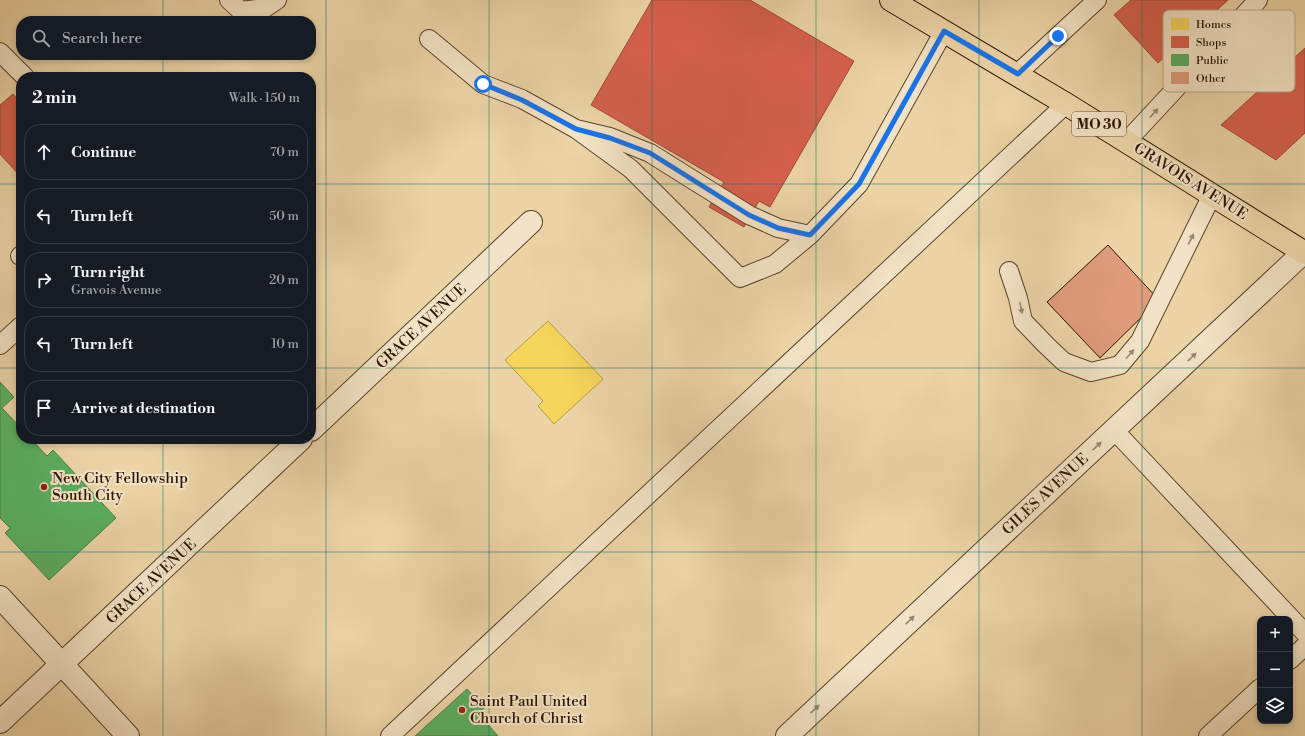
<!DOCTYPE html>
<meta charset="utf-8">
<style>
:root{--surface:#171b24;--page:#242831;--text:#f1f3f6;--muted:#9ea1a6;--line:#363941}
body{margin:0;font-family:"Libre Bodoni",serif;background:var(--page);color:var(--text)}
.controls{position:absolute;right:12px;bottom:12px;display:grid;overflow:hidden;border-radius:8px;box-shadow:0 2px 6px #0003}
.controls button{width:36px;height:36px;display:grid;place-items:center;padding:0;border:0;border-bottom:1px solid var(--line);background:var(--surface);color:var(--text);font:20px sans-serif}
.stop{position:absolute;width:12px;height:12px;margin:-9px;border:3px solid #1a73e8;border-radius:50%;background:#fff}
.stop.end{background:#1a73e8;border-color:#fff;box-shadow:0 1px 4px #0008}
.list{margin:0;padding:0;list-style:none}
h2{display:flex;justify-content:space-between;align-items:center;height:52px;margin:0;padding:0 16px;font-size:17px}
h2 small{font-size:13px;font-weight:400;color:var(--muted)}
.list li{display:grid;grid-template-columns:26px 1fr auto;gap:12px;align-items:center;box-sizing:border-box;height:56px;margin:0 8px 8px;padding:0 8px;border:1px solid var(--line);border-radius:16px}
.list b{display:block;font-size:15px;white-space:nowrap}
.list p{margin:0;font-size:13px;white-space:nowrap;color:var(--muted)}
.list em{font-size:13px;font-style:normal;color:var(--muted)}
.icon{flex:none;width:22px;height:22px;fill:none;stroke:currentColor;stroke-width:2;stroke-linecap:round;stroke-linejoin:round}
.map{position:relative;flex:none;width:1305px;height:736px;overflow:hidden}
.search{position:absolute;background:var(--surface);box-shadow:0 2px 6px #0003;left:16px;top:16px;width:300px;height:44px;display:flex;align-items:center;gap:10px;box-sizing:border-box;padding:0 14px;border-radius:16px;color:var(--muted);font-size:15px}
.panel{position:absolute;background:var(--surface);box-shadow:0 2px 6px #0003;left:16px;top:72px;width:300px;height:372px;border-radius:16px}
.map>svg:first-child{display:block}
.homes{fill:#f6d55c;stroke:#b99b41}
.shops{fill:#d6604d;stroke:#a34936}
.public{fill:#5aae61;stroke:#4c8044}
.building{fill:#df9b7a;stroke:#2b1402}
.lines{fill:none;stroke-linecap:round;stroke-linejoin:round}
.service-casing{stroke:#5b442b;stroke-width:20}
.minor-casing{stroke:#5b442b;stroke-width:24}
.primary-casing{stroke:#2b1402;stroke-width:24}
.service{stroke:#f3e3c6;stroke-width:18}
.minor{stroke:#f3e3c6;stroke-width:22}
.primary{stroke:#ecd4a7;stroke-width:22}
.oneway{fill:#99866e}
.route{stroke:#1a73e8;stroke-width:5}
.grid{fill:none;stroke:#0f766e;stroke-width:1;stroke-opacity:0.55}
.poi-dot{fill:#8f2418;stroke:#f3e3c6;stroke-width:1.5}
.labels{text-anchor:middle;stroke-width:4;stroke-linejoin:round;paint-order:stroke}
.shield{fill:#f3e3c6;stroke:#67523d;stroke-width:1}
.shield-label{font-size:14px;font-weight:bold;fill:#2b1402}
.street-label{font-size:15px;fill:#2b1402;stroke:#f3e3c6}
.poi-label{font-size:15px;fill:#2b1402;stroke:#f3e3c6;text-anchor:start}
.key{fill:#f3e3c6;stroke:#b7a58b;stroke-width:1}
.key-label{font-size:11px;fill:#2b1402}
</style>
<div class="map">
<svg width="1305" height="736" viewBox="0 0 1305 736">
<rect width="100%" height="100%" fill="#ecd4a7"/>
<filter id="stains"><feTurbulence type="fractalNoise" baseFrequency=".005" numOctaves="4"/><feColorMatrix values="0 0 0 0 .2 0 0 0 0 .09 0 0 0 0 .02 0 0 0 .5 -.17"/></filter>
<radialGradient id="worn" r=".72"><stop offset=".6" stop-color="#630" stop-opacity="0"/><stop offset="1" stop-color="#630" stop-opacity=".3"/></radialGradient>
<path class="homes" d="M548,321L603,379L554,424L538,406L543,401L505,360Z"/>
<path class="shops" d="M652,0H750L854,61L770,207L759,201L744,227L709,207L724,182L591,105Z
M1131,0H1228L1208,18L1211,23L1187,45L1183,41L1158,63L1114,15Z
M1305,48V133L1276,160L1221,125Z
M13,94L21,103V177L0,154V105Z"/>
<path class="public" d="M0,382L14,397L2,408L21,428V439H31L47,456L53,450L116,518L49,580L5,533L10,528L0,518Z
M467,689L484,708L478,713L498,736H415Z"/>
<path class="building" d="M1108,245L1159,300L1100,358L1047,302Z"/>
<g class="lines">
<g class="service-casing">
<path id="service" d="M229,0L241,11L265,8L277,0
M429,39L483,84L522,99L576,129L631,169L740,278L775,264L810,235
M0,52L25,77
M1017,74L1097,0
M576,129L610,137L650,153L749,215L778,228L810,235L859,184L944,31
M1127,141L1258,0
M20,256L21,255
M1009,271L1018,298L1023,321L1046,345L1064,362L1091,372L1120,365L1140,341L1212,195
M0,345L21,326
M1114,430L1305,633
M1290,660L1305,646
M390,736L1066,104
M1208,736L1260,688"/>
</g>
<g class="minor-casing">
<path id="minor" d="M311,430L531,222
M0,597L128,736
M0,722L301,439
M787,736L1304,252"/>
</g>
<g class="primary-casing">
<path id="primary" d="M891,0L1066,104L1305,253"/>
</g>
<use href="#service" class="service"/>
<use href="#minor" class="minor"/>
<use href="#primary" class="primary"/>
</g>
<defs><path id="oneway-solid" d="M-6-.8H1V-3.2L6.5 0L1 3.2V.8H-6Z"/></defs>
<g class="oneway">
<use href="#oneway-solid" transform="translate(1154 113) rotate(-47)"/>
<use href="#oneway-solid" transform="translate(1191 239) rotate(-64)"/>
<use href="#oneway-solid" transform="translate(1021 308) rotate(78)"/>
<use href="#oneway-solid" transform="translate(1130 354) rotate(-49)"/>
<use href="#oneway-solid" transform="translate(1192 357) rotate(-43)"/>
<use href="#oneway-solid" transform="translate(1097 446) rotate(-43)"/>
<use href="#oneway-solid" transform="translate(910 620) rotate(-43)"/>
<use href="#oneway-solid" transform="translate(815 709) rotate(-43)"/>
</g>
<g class="lines">
<path class="route" d="M483,84L522,100L576,129L610,138L650,153L749,215L778,228L810,235L859,184L944,31L1018,74L1058,36"/>
</g>
<path class="grid" d="M163,0V21M326,0V736M489,0V736M652,0V736M816,0V736M979,0V736M1142,0V736M163,55V77M0,184H21M311,184H1305M0,368H21M311,368H1305M163,439V736M0,552H1305"/>
<g class="poi-dot">
<circle cx="44" cy="487" r="4"/>
<circle cx="462" cy="710" r="4"/>
</g>
<g class="labels">
<rect class="shield" x="1072" y="112" width="54" height="24" rx="3"/>
<g class="shield-label">
<text x="1099" y="129">MO 30</text>
</g>
<g class="street-label">
<text transform="translate(1191 181) rotate(32)" y="5">GRAVOIS AVENUE</text>
<text transform="translate(421 326) rotate(-43)" y="5">GRACE AVENUE</text>
<text transform="translate(1045 494) rotate(-43)" y="5">GILES AVENUE</text>
<text transform="translate(151 581) rotate(-43)" y="5">GRACE AVENUE</text>
</g>
<g class="poi-label">
<text x="52" y="483">New City Fellowship<tspan x="52" dy="17">South City</tspan></text>
<text x="470" y="706">Saint Paul United<tspan x="470" dy="17">Church of Christ</tspan></text>
</g>
</g>
<rect x="1163" y="10" width="132" height="82" rx="6" class="key"/>
<rect x="1171" y="18" width="18" height="12" fill="#f6d55c"/>
<rect x="1171" y="36" width="18" height="12" fill="#d6604d"/>
<rect x="1171" y="54" width="18" height="12" fill="#5aae61"/>
<rect x="1171" y="72" width="18" height="12" fill="#df9b7a"/>
<g class="key-label">
<text x="1196" y="28">Homes</text>
<text x="1196" y="46">Shops</text>
<text x="1196" y="64">Public</text>
<text x="1196" y="82">Other</text>
</g>
<rect width="100%" height="100%" filter="url(#stains)"/>
<rect width="100%" height="100%" fill="url(#worn)"/>
</svg>
<div class="controls">
<button>+</button>
<button>−</button>
<button><svg class="icon" aria-label="layers" viewBox="0 0 24 24"><path d="M12 4l9 5-9 5-9-5zM3 14l9 5 9-5"/></svg></button>
</div>
<div class="stop" style="left:483px;top:84px"></div>
<div class="stop end" style="left:1058px;top:36px"></div>
<div class="search"><svg class="icon" aria-label="search" viewBox="0 0 24 24"><circle cx="10" cy="10" r="6"/><path d="M15 15l6 6"/></svg>Search here</div>
<section class="panel">
<h2>2 min<small>Walk · 150 m</small></h2>
<ul class="list">
<li><svg class="icon" aria-label="ahead" viewBox="0 0 24 24"><path d="M12 20V5M6 11l6-6 6 6"/></svg><div><b>Continue</b></div><em>70 m</em></li>
<li><svg class="icon" aria-label="left" viewBox="0 0 24 24"><path d="M17 20v-9H6M10 6l-5 5 5 5"/></svg><div><b>Turn left</b></div><em>50 m</em></li>
<li><svg class="icon" aria-label="right" viewBox="0 0 24 24"><path d="M7 20v-9h11M14 6l5 5-5 5"/></svg><div><b>Turn right</b><p>Gravois Avenue</p></div><em>20 m</em></li>
<li><svg class="icon" aria-label="left" viewBox="0 0 24 24"><path d="M17 20v-9H6M10 6l-5 5 5 5"/></svg><div><b>Turn left</b></div><em>10 m</em></li>
<li><svg class="icon" aria-label="arrive" viewBox="0 0 24 24"><path d="M6 21V4h12l-3 4 3 4H6"/></svg><div><b>Arrive at destination</b></div></li>
</ul>
</section>
</div>
